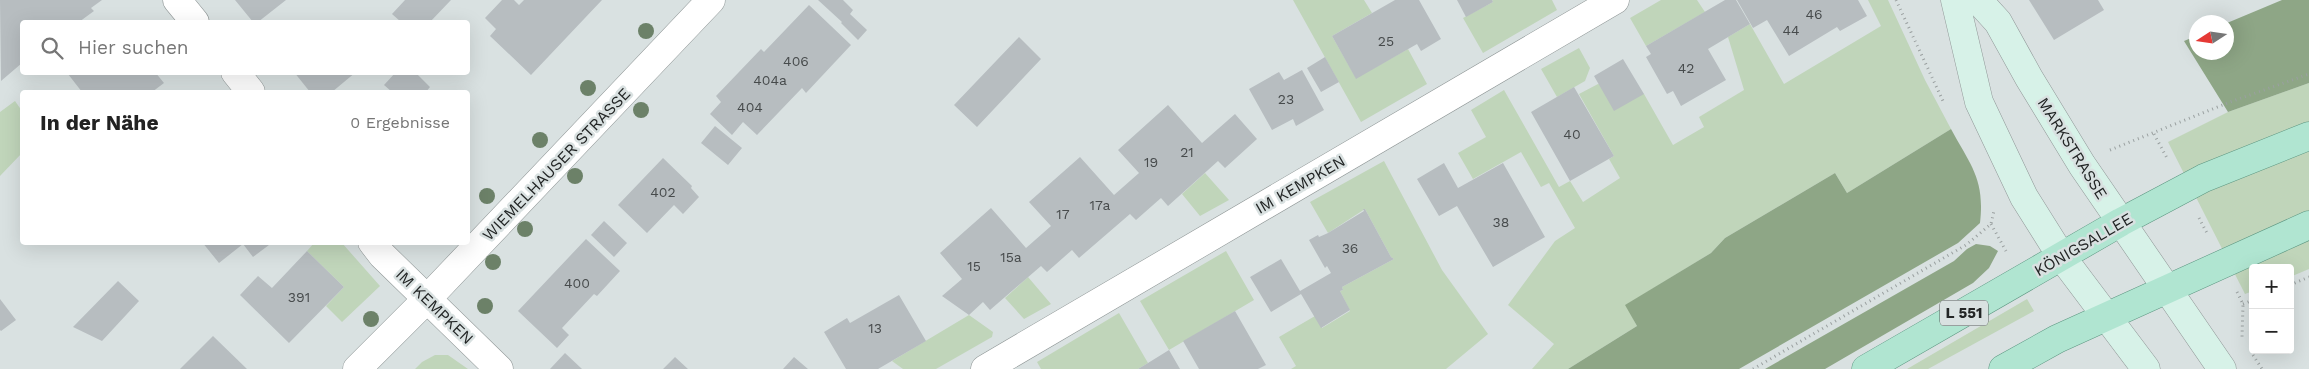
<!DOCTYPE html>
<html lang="de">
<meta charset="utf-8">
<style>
:root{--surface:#fff;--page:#f6f6f6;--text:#222;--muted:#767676;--line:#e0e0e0}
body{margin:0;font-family:"Work Sans",sans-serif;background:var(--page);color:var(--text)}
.controls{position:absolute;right:15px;bottom:15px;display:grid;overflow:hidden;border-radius:5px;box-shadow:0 5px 20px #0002}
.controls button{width:45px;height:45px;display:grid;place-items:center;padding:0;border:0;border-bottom:1px solid var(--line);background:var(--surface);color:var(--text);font:25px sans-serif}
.compass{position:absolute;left:2189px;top:15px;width:45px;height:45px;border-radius:50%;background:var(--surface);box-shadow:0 5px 20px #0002;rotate:258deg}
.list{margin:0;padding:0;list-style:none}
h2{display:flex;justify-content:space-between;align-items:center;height:65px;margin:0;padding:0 20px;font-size:21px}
h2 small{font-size:16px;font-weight:400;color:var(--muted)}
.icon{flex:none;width:28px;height:28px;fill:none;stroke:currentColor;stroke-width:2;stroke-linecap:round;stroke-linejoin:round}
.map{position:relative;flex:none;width:2309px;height:369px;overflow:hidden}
.search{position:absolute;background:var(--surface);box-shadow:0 5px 20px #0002;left:20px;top:20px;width:450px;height:55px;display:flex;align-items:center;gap:12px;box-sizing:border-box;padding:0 18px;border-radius:5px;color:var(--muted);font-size:19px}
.panel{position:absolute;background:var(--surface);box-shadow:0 5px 20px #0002;left:20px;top:90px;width:450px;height:155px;border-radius:5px}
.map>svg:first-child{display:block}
.green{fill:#c0d5ba}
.forest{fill:#8ea686}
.building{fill:#b7bdc0}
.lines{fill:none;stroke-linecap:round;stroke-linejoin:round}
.minor-casing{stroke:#909797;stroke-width:29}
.secondary-casing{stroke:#909797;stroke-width:29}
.primary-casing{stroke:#5c9681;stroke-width:29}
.path{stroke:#9aa0a0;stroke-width:3;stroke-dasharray:1 4;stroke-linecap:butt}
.minor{stroke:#fff;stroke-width:28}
.secondary{stroke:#d7f2e8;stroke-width:28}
.primary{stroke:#b0e5d1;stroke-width:28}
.tree{fill:#6c8168}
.labels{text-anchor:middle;stroke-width:5;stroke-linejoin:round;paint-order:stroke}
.number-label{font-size:14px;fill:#474b4c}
.shield{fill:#d9e1e1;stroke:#595d5d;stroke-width:1}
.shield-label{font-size:15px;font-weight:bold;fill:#222525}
.street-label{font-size:16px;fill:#222525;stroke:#d9e1e1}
</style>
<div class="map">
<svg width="2309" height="369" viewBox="0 0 2309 369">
<rect width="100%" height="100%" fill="#d9e1e1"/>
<path class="green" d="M1293,0H1364L1372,13L1332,36L1356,78L1408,49L1427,84L1361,122Z
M1492,0H1552L1557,10L1483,53L1463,18L1493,2Z
M1661,0H1697L1705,12L1646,46L1630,18Z
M1868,0H1888L1925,80L1951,129L1847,193L1835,173L1725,238L1711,253L1626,305L1637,326L1568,369H1532L1554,344L1508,305L1555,241L1575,228L1549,183L1541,187L1521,152L1473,179L1458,153L1486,137L1471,110L1504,90L1559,187L1570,181L1583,202L1620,178L1609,159L1614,156L1579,94L1598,84L1644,94L1673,145L1704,127L1699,117L1744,90L1728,37L1750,24L1784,84L1881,26Z
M1579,48L1590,68L1585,81L1557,97L1541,69Z
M2309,83V269L2290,277V268H2253V291L2245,294L2168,142L2228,112Z
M15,101L22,111V153L0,176V112Z
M1384,161L1442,270L1488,334L1446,369H1291L1296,366L1279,337L1315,316L1322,328L1350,311L1340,291L1343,290L1342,287L1394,259L1391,257L1365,209L1328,233L1310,202Z
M1205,173L1229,200L1200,216L1182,194Z
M314,243H342L380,286L342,322L326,306L344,287L307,251Z
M1226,251L1254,300L1169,350L1140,301Z
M1028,277L1051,304L1024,319L1005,298Z
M2027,299L2034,311L1928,369H1907Z
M1119,313L1148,363L1138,369H1041L1037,362Z
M969,315L993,332L992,337L936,369H903L892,361Z
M435,355H448L468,369H415L422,362Z"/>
<path class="forest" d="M2282,0H2309V83L2228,112L2184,41L2196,36V52H2226L2227,23Z
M1951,129C1971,166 1985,179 1980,223L1958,243L1739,369H1568L1637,326L1625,305L1711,253L1725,238L1835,173L1847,193Z
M1976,244L1990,246L1998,251L1989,268L1973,283L1825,369H1765L1954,261L1967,249Z"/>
<path class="building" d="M0,0H102L91,8L94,11L79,22H22V63L1,81Z
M235,0H286L258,22H253Z
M405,0H451L430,22H401L392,14Z
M502,0H514L519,5L524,0H602L531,75L490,36L496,29L485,18Z
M818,0H843L853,10L850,14L867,30L858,40L841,23L842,22Z
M1395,0H1419L1441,39L1421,51L1417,44L1356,79L1332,36Z
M1457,0H1492L1493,2L1466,17Z
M1725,0H1736L1750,24L1708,49L1726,80L1681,106L1673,91L1667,94L1646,57L1651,54L1646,46Z
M1737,0H1858L1867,16L1840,31L1837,27L1789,56L1767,20L1753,28Z
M2029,0H2098L2104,10L2054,40Z
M809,5L851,45L806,93L802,88L757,135L743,122L732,135L710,114L721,102L716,96L761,49L764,52Z
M1019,37L1041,59L977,127L954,105Z
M1325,57L1339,82L1321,92L1307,68Z
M1623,59L1644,94L1614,111L1594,76Z
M1302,70L1324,110L1296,126L1293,119L1272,130L1249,89L1279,72L1284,80Z
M70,72H155L164,83L152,92H82L68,74Z
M294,72H356L332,92H310Z
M396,72H415L430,87L426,92H392L384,85Z
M1574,87L1614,156L1570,181L1531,112Z
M1168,105L1202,143L1235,114L1257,139L1225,168L1218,161L1168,206L1161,198L1136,220L1130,214L1079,258L1072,250L1047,272L1041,266L990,310L983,302L969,315L942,296L962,279L940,253L991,208L1026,248L1051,226L1029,202L1080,157L1114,195L1139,173L1118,150Z
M715,126L742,148L728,165L701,143Z
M663,158L692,186L691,188L699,197L683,214L674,205L647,233L618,205Z
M1444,163L1458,188L1503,163L1545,237L1493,267L1457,206L1439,216L1417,179Z
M1363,209H1365L1391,257L1394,259L1342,287L1343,290L1340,291L1350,310L1321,328L1301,294L1271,312L1250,277L1281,259L1300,291L1331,273L1327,266L1325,268L1309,240L1318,235L1319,237L1328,233L1364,211Z
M604,221L627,243L614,257L591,235Z
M586,239L620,271L597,296L594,294L562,328L569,335L557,348L518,311Z
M202,242H273L253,257L243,244L219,263Z
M307,251L344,287L289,343L240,295L258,276L272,288Z
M118,281L139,301L102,341L73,327Z
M899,295L926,341L878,369H846L824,332L847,318L850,323Z
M0,299L16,320L1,331L0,330Z
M1235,311L1266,365L1258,369H1199L1183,341Z
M213,336L247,369H180Z
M1169,350L1180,369H1138L1148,363Z
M565,353L582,369H550Z
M675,357L688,369H663Z
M794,357L808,369H783Z"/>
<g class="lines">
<g class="minor-casing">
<path id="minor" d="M177,0L195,22
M235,72L251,92
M372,242L382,255L499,369
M357,369L427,299L711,0
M985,369L1615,0"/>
</g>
<g class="secondary-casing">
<path id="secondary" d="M1955,0L1979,102L2024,197L2061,256L2146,369
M1978,0L1998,22L2029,78L2082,165L2222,369"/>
</g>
<g class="primary-casing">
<path id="primary" d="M1866,369L2121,222L2204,178L2309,136
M2003,369L2057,339L2309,225"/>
</g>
<path class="path" d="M1896,0L1943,101
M2154,134L2168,160
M2110,150L2230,102L2309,74
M2199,218L2208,235
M1991,224L2006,251
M2290,285L2309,277
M2237,292L2243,304L2242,337
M2243,304L2253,300
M2253,355L2262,369
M1753,369L1966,245L1991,224L1994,211"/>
<use href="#minor" class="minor"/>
<use href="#secondary" class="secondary"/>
<use href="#primary" class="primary"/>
</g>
<g class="tree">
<circle cx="646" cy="31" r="8"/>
<circle cx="588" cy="88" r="8"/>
<circle cx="641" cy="110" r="8"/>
<circle cx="540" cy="140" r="8"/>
<circle cx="575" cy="176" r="8"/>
<circle cx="487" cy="196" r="8"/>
<circle cx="525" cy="229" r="8"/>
<circle cx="493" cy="262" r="8"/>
<circle cx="485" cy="306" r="8"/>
<circle cx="371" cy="319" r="8"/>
</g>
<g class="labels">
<g class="number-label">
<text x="1814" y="19">46</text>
<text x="1791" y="35">44</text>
<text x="1386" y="46">25</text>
<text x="796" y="66">406</text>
<text x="1686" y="73">42</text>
<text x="770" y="85">404a</text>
<text x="1286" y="104">23</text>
<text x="750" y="112">404</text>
<text x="1572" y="139">40</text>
<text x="1187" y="157">21</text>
<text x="1151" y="167">19</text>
<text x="663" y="197">402</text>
<text x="1100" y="210">17a</text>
<text x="1063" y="219">17</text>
<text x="1501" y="227">38</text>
<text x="1350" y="253">36</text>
<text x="1011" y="262">15a</text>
<text x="974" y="271">15</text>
<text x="577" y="288">400</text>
<text x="299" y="302">391</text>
<text x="875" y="333">13</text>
</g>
<rect class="shield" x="1940" y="300.5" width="48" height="25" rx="4"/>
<g class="shield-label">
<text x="1964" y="318">L 551</text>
</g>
<g class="street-label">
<text transform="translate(2073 148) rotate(58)" y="6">MARKSTRASSE</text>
<text transform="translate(556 164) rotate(-46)" y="6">WIEMELHAUSER STRASSE</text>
<text transform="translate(1300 184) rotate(-30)" y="6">IM KEMPKEN</text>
<text transform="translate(2083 244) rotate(-30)" y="6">KÖNIGSALLEE</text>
<text transform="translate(435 306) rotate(44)" y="6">IM KEMPKEN</text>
</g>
</g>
</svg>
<div class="controls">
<button>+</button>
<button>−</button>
</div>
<svg class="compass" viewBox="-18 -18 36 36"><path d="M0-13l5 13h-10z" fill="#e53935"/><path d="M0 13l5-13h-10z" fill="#767676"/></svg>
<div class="search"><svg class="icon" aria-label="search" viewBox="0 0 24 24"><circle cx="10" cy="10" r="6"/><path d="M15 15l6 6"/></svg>Hier suchen</div>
<section class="panel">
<h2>In der Nähe<small>0 Ergebnisse</small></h2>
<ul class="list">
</ul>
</section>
</div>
